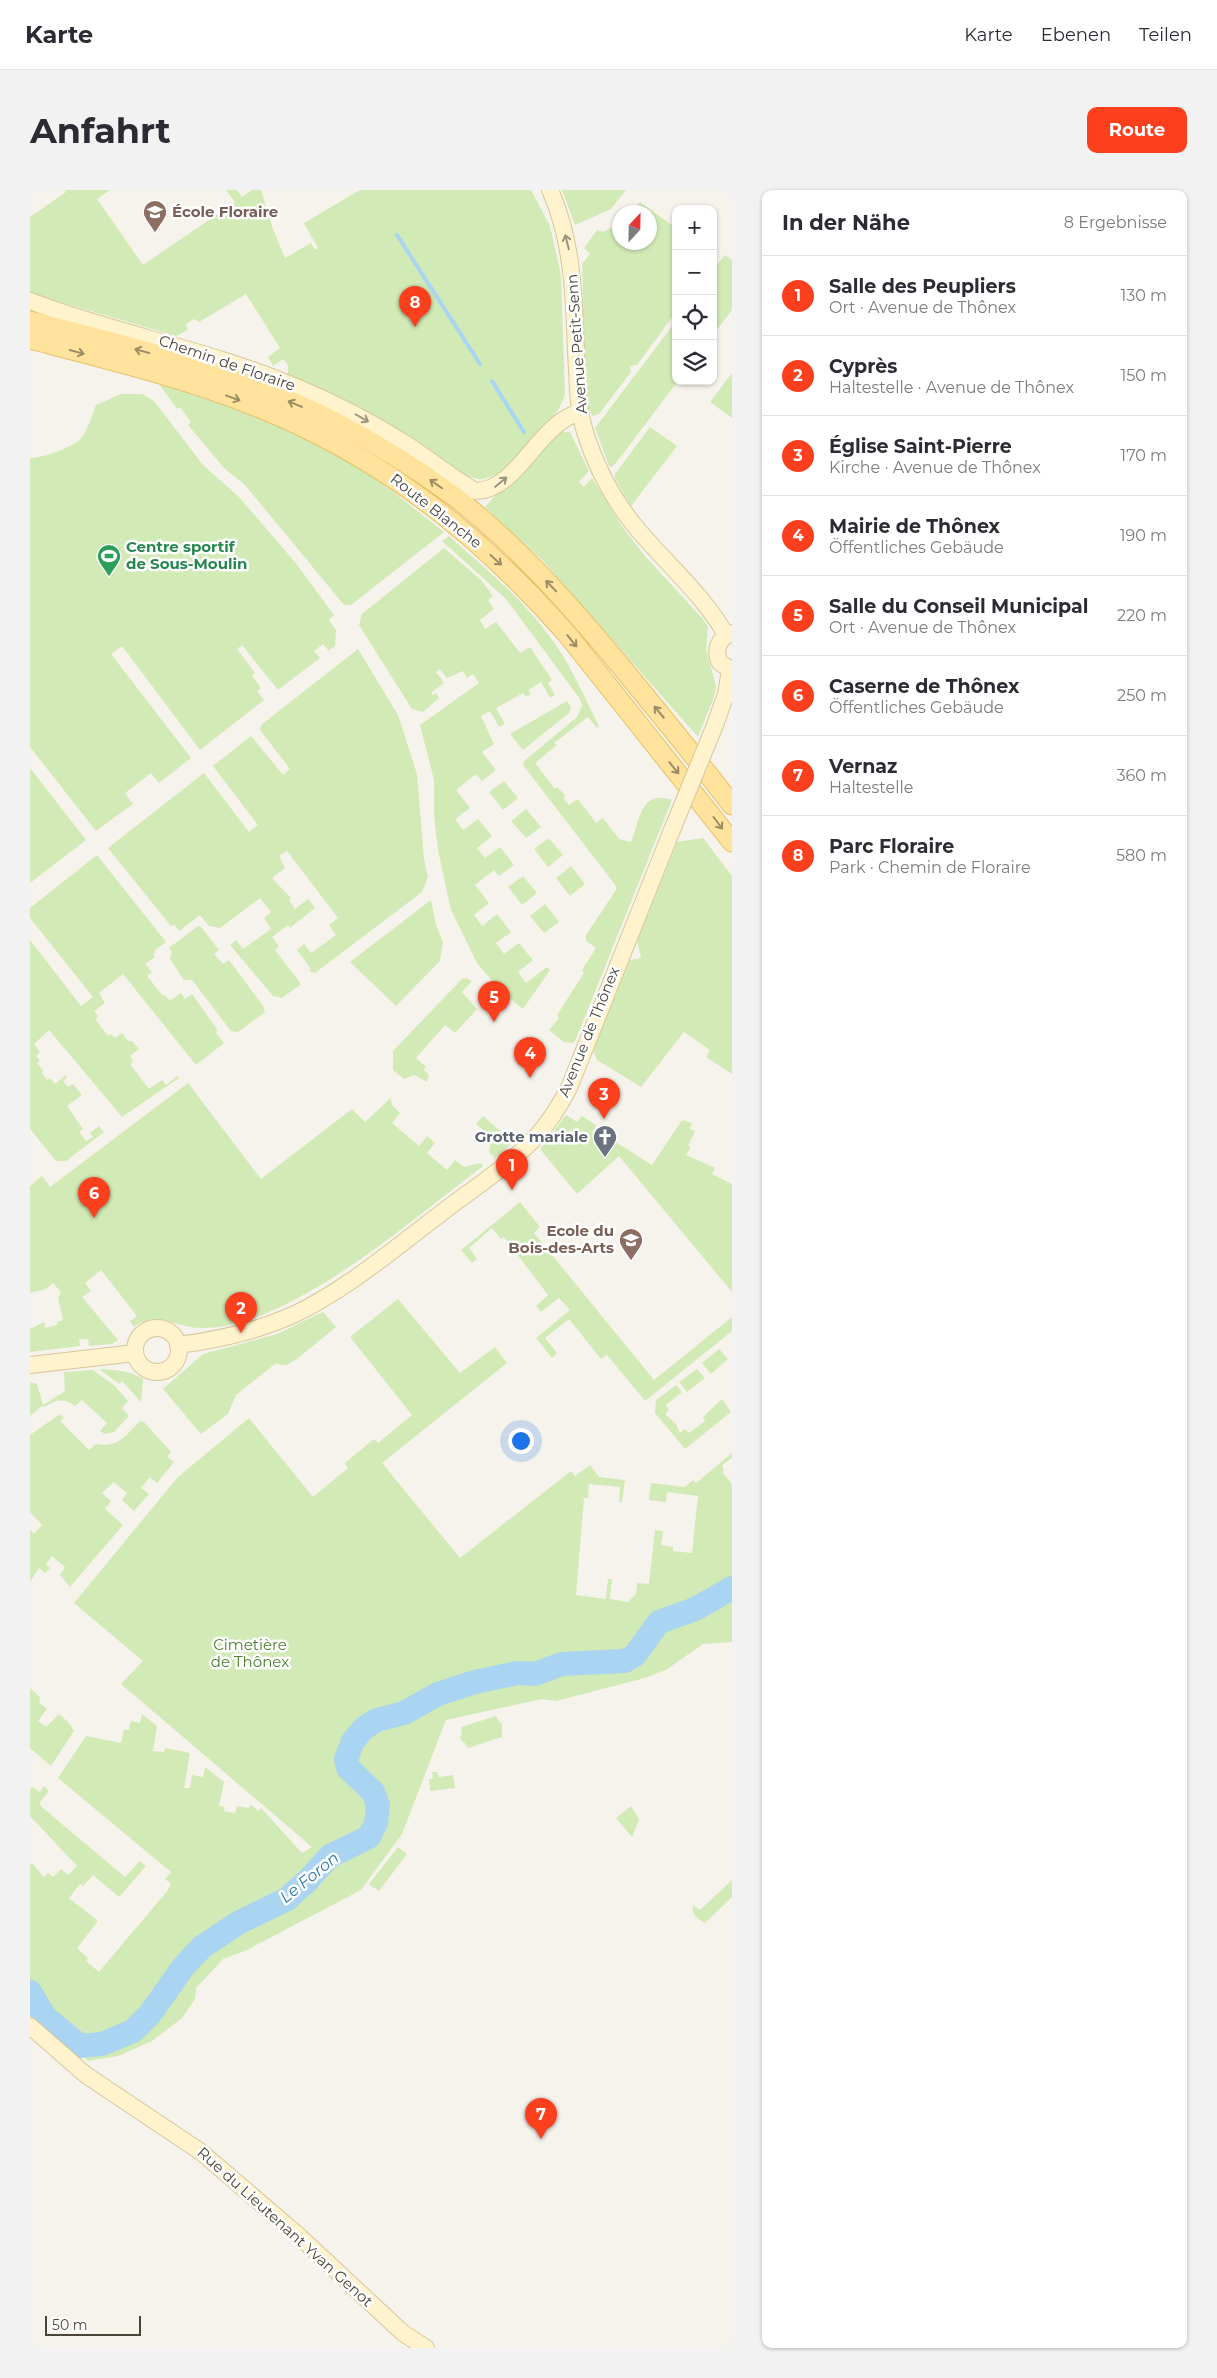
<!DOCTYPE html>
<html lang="de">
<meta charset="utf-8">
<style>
:root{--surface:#fff;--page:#f2f2f3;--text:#2b2b33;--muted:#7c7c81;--line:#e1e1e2;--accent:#fc3f1d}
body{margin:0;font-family:Montserrat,sans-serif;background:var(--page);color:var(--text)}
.controls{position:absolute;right:15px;top:15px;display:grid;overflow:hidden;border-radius:10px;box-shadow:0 1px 4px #0004}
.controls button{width:45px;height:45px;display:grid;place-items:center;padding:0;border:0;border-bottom:1px solid var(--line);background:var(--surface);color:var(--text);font:25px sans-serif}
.compass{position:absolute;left:582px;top:15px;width:45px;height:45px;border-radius:50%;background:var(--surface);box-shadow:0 1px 4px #0004;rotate:22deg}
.scale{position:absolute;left:15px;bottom:12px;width:96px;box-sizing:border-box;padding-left:5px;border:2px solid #4b4439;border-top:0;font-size:14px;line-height:18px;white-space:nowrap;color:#4b4439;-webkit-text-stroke:4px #fff;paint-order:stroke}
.you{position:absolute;left:490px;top:1250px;width:18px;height:18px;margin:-12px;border:4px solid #fff;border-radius:50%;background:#1a73e8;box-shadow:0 0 0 8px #1a73e833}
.badge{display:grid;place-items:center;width:32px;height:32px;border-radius:50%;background:var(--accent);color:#fff;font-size:16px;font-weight:700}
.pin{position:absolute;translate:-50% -41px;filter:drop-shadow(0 1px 2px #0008)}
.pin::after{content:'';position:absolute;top:26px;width:18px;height:15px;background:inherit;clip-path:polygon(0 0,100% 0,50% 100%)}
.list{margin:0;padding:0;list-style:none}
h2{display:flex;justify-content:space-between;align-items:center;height:65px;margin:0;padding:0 20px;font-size:21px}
h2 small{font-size:16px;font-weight:400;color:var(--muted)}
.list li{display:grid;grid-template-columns:32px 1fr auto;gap:15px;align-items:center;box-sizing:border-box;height:80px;padding:0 20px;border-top:1px solid var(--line)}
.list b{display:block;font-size:19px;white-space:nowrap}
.list p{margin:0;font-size:16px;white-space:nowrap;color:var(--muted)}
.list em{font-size:16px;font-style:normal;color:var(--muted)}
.icon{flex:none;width:28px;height:28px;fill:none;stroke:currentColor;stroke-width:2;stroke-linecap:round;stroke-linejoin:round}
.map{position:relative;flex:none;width:702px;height:2158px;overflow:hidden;border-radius:10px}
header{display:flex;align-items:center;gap:30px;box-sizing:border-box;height:70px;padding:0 25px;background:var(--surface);border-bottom:1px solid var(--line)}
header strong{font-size:24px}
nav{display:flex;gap:28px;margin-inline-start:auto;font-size:18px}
.intro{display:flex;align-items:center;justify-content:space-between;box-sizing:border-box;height:120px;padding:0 30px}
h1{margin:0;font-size:35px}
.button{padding:12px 22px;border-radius:10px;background:var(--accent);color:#fff;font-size:18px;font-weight:700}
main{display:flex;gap:30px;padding:0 30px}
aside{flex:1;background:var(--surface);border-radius:10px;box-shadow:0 1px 4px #0004}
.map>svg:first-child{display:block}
.green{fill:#d2eab5}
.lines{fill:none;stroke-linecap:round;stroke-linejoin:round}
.stream{stroke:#a9d4f2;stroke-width:4}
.river{stroke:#a9d4f2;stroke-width:24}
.secondary-casing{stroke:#d6c79b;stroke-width:18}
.primary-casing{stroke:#e6c16a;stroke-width:21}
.secondary{stroke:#fff3cd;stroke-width:16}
.primary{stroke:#ffe39c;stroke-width:19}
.secondary-bridge-casing{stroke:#d6c79b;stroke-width:18;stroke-linecap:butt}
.secondary-bridge{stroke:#fff3cd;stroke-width:16}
.oneway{stroke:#9c937c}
.oneway2{stroke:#9c8c66}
.labels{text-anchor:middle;stroke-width:5;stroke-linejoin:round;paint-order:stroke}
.education-label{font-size:15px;font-weight:bold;fill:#785e54;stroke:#fff;text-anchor:start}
.street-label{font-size:15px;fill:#4b4439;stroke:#fff}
.leisure-label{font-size:15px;font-weight:bold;fill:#27864d;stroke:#fff;text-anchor:start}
.worship-label{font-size:15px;font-weight:bold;fill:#5b616d;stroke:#fff;text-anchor:end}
.park-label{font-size:15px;fill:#4a7f2a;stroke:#fff}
.water-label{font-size:16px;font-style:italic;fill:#2e7ab2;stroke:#fff}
</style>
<header>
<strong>Karte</strong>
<nav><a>Karte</a><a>Ebenen</a><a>Teilen</a></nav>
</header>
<div class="intro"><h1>Anfahrt</h1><a class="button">Route</a></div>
<main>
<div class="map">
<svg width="702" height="2158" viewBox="0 0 702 2158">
<rect width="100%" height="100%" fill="#f6f3ec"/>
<path class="green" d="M35,0H80L67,9L113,75L205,12L196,0H207L212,7L222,0H231L243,39L255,68L281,53L285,60L288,58L274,33L330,0H501L520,36L531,86L535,205C524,236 492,261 470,284C452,288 455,293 435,285C380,243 321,212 258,185V175L253,169L243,176L238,167L250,158L216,104L169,132L164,129L156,134L158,140L146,146L3,104L0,102V27L36,2Z
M532,0H596L581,19L545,35Z
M610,12L646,38V122L607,175L600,176L601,182L569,224L563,226C550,210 554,103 552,74L560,64L554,58L567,40L573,42L589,34L590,52H620V22H602Z
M695,65L702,70V120L683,145V80Z
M646,131V191H648L589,269L582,277L579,276L565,238Z
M702,183V228L680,212Z
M129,194C190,213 250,233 306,264C345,285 379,315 414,342L321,415H314L215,295L194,278L158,235L161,232L150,217L147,219Z
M91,204H112L124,211L173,275L209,307L265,372L304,425L299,430L306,440L305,456L299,461L293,454L284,461L290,468L248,500L212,455L207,459L225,483L222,486L231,498L227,501L234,510L170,560L92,456L81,464L161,568L129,593L121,583L95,603L103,614L66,641L0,557V268C12,268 43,258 51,248C58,240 62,225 66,215Z
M620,237L647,256L601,316L585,289V284Z
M531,242H540L559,281L549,292L554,297L562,288L591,335L615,366L673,429L678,437L676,459L686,496L684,507L668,547L513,371L455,317L506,260Z
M419,346C452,376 490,406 517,443C539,471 553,504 569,536L567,538L558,527L524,553L527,555L505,573L525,599L527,597L535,605L534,609L539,615L548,609L566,633L573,628L589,649L601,652C610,631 610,599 642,610L546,849L543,853L534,852L519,840L529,828L527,825L554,783L552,780L566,758L556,751V745L586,700V696L493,575L494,571L547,527L552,516L550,509L476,409L412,351Z
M414,358L451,390L463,406L458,410L464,419L450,430L455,439L466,432L490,463L500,457L522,490L518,493L525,505L520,508L511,492L498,500L501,504L496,507L493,503L466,518L475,534L469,537L460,521L451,526L464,554L452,562L466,580L452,591L446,584L426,600L440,618L425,629L433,640L448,629L462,646L447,658L455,668L470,657L484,675L469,686L464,680L445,695L459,713L444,725L452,736L467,724L481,742L466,753L474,764L489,753L503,770L488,782L496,793L517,777L520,780L493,819L471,801L447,773L421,720L408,660L404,625V590L390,535L449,493L443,484L437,488L433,481L417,488L410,479L406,482L414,493L401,503L403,505L406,503L409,508L393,522L382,519L329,435L332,424Z
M328,459L368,525L387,584L394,669L398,687L392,702L285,783L279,781L281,779L267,760L274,754L281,763L306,745L299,735L308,728L257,661L249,666L255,678L242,688L261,708L259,710L265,719L278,709L285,718L260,738L258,735L242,747L249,756L245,760L271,794L252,808L243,806L200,755L206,750L213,759L241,739L234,728L241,722L230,708L190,738L179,736L170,725L149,741L145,735L141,736L78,658L174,583L219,642L228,635L183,576L221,546L253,585L260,579L230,540L231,535Z
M537,511L541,517L539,523L493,560L480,544Z
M0,578L56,650L0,693Z
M474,591L488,608L473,620L459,602Z
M496,619L511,637L496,648L481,631Z
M519,648L533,665L518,677L504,659Z
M673,648L702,686V884L676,867L680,860L654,842L611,897L567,870L563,860L600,770L611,768L607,751L647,652Z
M67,665L136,752L125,760L124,768L115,774L122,782L117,786L133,806L135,805L140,811L151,803L155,809L162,804L187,839L186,843L194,853L166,875L93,784L69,803L75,813L64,821L68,826L65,829L78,846L81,844L85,848L92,843L98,851H102L109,859L100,866L103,871L100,874L119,899L132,890L136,895L147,886L149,888L92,927L19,840L4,854L10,862L6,866L10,871L7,873L13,881L12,883L17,890L20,888L25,894L36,885L37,887L33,891L38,897L43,894L52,905L37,916L53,939L49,942L56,951L63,947L60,943L69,936L74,942L36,971H26L0,939V750L51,816L63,807L0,728V718Z
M541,676L555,694L540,706L526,688Z
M493,686L507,703L492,715L478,697Z
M401,710L406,735L413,752L410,771L366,816L320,772Z
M515,714L529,732L514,743L500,726Z
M168,736L171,737L189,760L184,764L193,774L199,770L233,816L235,822L208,842L201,841L162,790H154L140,769L142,762L139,758Z
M436,788L442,791L432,802L447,819L425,843L415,835L386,868L396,877L394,880L399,885L397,892L384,885L374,889L363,880V861L432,789Z
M158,893L231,989L322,919L335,932L361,908L362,915L370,923L362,933L389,956L397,946L405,953L397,963L417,980L425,970L434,977L451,973L453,976C387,1026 315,1089 239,1122C219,1131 195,1138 173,1138C147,1139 127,1119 104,1137L100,1131L107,1126L71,1080L55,1093L61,1101L52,1107L88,1150L82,1154L59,1156L58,1149H49L50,1156L0,1162V1139L14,1132L15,1138L27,1135V1132L33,1130L28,1108L31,1102L23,1093L16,1099L0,1103V996L12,986L20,997Z
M536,925L547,932L552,926L566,935L562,943L579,955L584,951L622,975L652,930L662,933L660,939L665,941L658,956L661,957L656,965L685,978L682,984L702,994V1102L589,966L547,1004L510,959Z
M453,926L483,952L465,968L459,962C463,948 457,943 446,934Z
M490,1012L510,1037L504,1043L624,1190L702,1127V1141L615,1211L577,1165L571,1169L539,1129L515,1148L527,1163L522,1168L506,1148L540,1120L529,1108L511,1122L506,1116L518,1105L474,1047L471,1049L462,1038L439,1058L447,1069L442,1073L431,1060Z
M368,1109L430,1183L465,1157L477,1173L352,1273L430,1368L541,1281L545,1286L560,1275L569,1287L595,1290L592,1312H589L590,1297L559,1294L558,1308H554L546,1405L576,1409L578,1389H582L580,1409L598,1412L606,1404L607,1393L619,1394L625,1340L633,1341L631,1355L643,1357V1361L662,1363L668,1306L637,1302L636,1312L619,1310L621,1293L655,1297L663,1290L666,1293L702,1263V1268L692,1275L694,1280L692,1282L702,1294V1452L673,1454L636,1480L615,1488L526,1511L512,1509L416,1530L372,1644L331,1700L215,1761L193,1769L166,1798L165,1809L152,1828L122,1851L88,1866L58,1871L47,1860C73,1860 120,1843 133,1819C135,1815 135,1811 136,1808C142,1793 161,1770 174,1760C200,1737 235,1729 262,1709L219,1714L214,1724L192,1738L164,1760L112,1829L80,1847L62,1850L46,1848C27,1831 6,1816 0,1791V1675L2,1673L14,1687L18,1683L23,1687L31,1679L38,1685L47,1676L0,1626V1600L2,1597L10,1602L14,1596L19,1601L9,1613L13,1618L95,1687L110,1671L116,1676L89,1707L63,1685L53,1696L50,1694L39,1708L68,1731L47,1758L58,1768L56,1771L69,1782L138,1700L141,1694L135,1689L141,1682L28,1588L56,1546L91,1553L94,1540H99L101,1531L110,1533L112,1524L127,1536L123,1561L134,1562L135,1558L160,1563L154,1598H160L162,1585L173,1587L175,1577L194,1592L189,1616L195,1617L194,1621L205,1623L207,1616L219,1618L221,1615L228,1621L231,1618L272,1663L282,1657L91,1494L113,1471L44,1413L148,1287L219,1228L283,1307L318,1278L315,1273L344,1249L348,1253L382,1225L320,1147Z
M293,1122L306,1137L267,1169L256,1175L245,1174L206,1205L198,1224L171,1244L133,1199L173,1164L247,1144Z
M689,1159L698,1169L681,1184L672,1173Z
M69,1179C86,1180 98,1180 113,1189L111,1212L92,1191L89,1194Z
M667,1179L675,1188L657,1202L649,1192Z
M63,1180L85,1196L98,1211L92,1218L99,1226L84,1242L75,1244L70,1241L77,1233L52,1210L45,1216C33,1207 26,1210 14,1217L12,1216L0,1226V1192L7,1194L13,1215L35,1201L34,1182Z
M646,1195L652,1202L636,1215L639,1220L635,1224L646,1234L650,1243L655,1239L659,1243L675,1231L673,1227L692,1209L701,1222L655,1259L625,1223L626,1210Z
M30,1224L34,1228L30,1231L59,1260L66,1254C89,1258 95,1246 110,1231L114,1232L141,1262L137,1267L144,1272L127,1293L120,1287L111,1298L119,1304L104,1321L92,1310L97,1303L84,1292L72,1303L81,1311L75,1319L93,1335L40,1397L30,1385L35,1377L22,1366L16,1374L20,1378L15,1383L9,1378L0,1392V1340L4,1344L12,1335L0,1322V1245Z
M0,1498L10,1507L9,1512L17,1519L8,1531L16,1537L29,1524L39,1533L44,1541L21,1576L0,1558Z
M466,1526L470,1533L472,1532V1547L438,1558L434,1552H432L430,1546L432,1545L431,1537Z
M402,1582H407L409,1587L423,1585L425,1598L400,1601L399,1589H403Z
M601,1616L609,1629L602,1647L586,1628Z
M368,1657L377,1664L349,1701L339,1694Z
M702,1690V1707L675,1733C667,1730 661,1723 663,1715L670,1720Z"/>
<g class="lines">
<path class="stream" d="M367,45L450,174
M462,191L494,242"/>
<path class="river" d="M0,1802L15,1827L50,1856L72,1854L103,1841L120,1824L154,1776L172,1757L208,1733L257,1709L277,1691L300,1666L339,1647L346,1633L348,1615L343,1602L318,1578L316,1569L323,1551L334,1538L347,1530L374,1523L408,1504L445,1492L487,1483L505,1484L532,1474L595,1471L605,1465L629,1432L665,1419L702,1398"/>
<g class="secondary-casing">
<path id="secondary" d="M520,0C543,51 544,107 546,163C548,190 547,216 555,242C566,277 585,313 609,341C638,375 674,406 696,445
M0,111C87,144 179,160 264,196C303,212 340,231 376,254C399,269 421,287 445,301C488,301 507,234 550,222
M702,443C688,448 684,460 690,473L702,480
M685,535L696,504L700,480
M105 1160a22 22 0 1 1 44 0a22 22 0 1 1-44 0Z
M148,1155C188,1150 228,1141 265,1124C319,1098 366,1057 414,1021C444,998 478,976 505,948C519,933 530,915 539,898L642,640
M0,1175L105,1163
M0,1836L56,1885L171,1962L269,2046L373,2143L396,2158"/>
</g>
<g class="primary-casing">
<path id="primary" d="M0,131C102,157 207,182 301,230C344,252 386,278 425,307C487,355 539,414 589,474C627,520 665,567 702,615
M0,149C65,166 130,182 193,204C335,254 439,333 537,444L702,652"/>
</g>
<use href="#secondary" class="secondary"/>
<use href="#primary" class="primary"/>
<g class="secondary-bridge-casing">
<path id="secondary-bridge" d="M642,640L685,535"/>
</g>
<use href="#secondary-bridge" class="secondary-bridge"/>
</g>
<defs><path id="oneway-shaft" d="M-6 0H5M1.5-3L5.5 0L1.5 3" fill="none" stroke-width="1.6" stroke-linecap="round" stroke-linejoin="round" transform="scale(1.25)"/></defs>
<g class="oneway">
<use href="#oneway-shaft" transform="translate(537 52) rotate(-104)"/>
<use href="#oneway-shaft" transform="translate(332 228) rotate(30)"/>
<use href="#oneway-shaft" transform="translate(471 292) rotate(-40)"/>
</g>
<g class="oneway2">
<use href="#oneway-shaft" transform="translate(112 161) rotate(-165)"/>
<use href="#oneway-shaft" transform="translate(47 162) rotate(15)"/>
<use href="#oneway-shaft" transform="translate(203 208) rotate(20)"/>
<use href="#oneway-shaft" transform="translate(265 214) rotate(-157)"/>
<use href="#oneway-shaft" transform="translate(406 294) rotate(-145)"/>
<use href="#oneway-shaft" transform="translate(466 370) rotate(42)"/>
<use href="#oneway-shaft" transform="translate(521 396) rotate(-134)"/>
<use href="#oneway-shaft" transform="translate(542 451) rotate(51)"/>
<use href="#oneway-shaft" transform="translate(629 522) rotate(-130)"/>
<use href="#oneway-shaft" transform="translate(644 578) rotate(51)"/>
<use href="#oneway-shaft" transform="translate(688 633) rotate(53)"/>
</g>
<defs>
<g id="school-pin" transform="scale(1.25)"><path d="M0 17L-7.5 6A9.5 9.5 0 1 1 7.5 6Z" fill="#8d6e63" stroke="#fff"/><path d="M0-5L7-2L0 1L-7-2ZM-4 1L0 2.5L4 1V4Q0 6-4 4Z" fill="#fff"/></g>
<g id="stadium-pin" transform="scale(1.25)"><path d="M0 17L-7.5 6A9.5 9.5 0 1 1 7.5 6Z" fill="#2e9e5b" stroke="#fff"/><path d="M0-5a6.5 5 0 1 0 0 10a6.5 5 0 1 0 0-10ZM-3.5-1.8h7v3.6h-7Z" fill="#fff"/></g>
<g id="church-pin" transform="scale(1.25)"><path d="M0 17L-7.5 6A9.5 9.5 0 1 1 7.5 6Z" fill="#6b7280" stroke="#fff"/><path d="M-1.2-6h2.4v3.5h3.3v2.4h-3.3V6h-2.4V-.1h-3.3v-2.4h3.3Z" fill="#fff"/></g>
</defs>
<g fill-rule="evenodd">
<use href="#school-pin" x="125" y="22"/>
<use href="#stadium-pin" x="79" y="366"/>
<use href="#church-pin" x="575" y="947"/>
<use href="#school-pin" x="601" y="1050"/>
</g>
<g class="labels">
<g class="education-label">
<text x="142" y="27">École Floraire</text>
<text x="584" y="1046" text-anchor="end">Ecole du<tspan x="584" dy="17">Bois-des-Arts</tspan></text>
</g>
<g class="street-label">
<text transform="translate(547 154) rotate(-94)" y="5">Avenue Petit-Senn</text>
<text transform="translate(197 173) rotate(19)" y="5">Chemin de Floraire</text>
<text transform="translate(406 321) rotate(38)" y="5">Route Blanche</text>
<text transform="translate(559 842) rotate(-68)" y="5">Avenue de Thônex</text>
<text transform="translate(255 2037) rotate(42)" y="5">Rue du Lieutenant Yvan Genot</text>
</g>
<g class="leisure-label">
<text x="96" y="362">Centre sportif<tspan x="96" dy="17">de Sous-Moulin</tspan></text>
</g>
<g class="worship-label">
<text x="558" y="952">Grotte mariale</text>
</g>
<g class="park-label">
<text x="220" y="1460">Cimetière<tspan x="220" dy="17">de Thônex</tspan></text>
</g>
<g class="water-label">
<text transform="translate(279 1687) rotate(-39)" y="6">Le Foron</text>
</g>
</g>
</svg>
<div class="controls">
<button>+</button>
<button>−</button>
<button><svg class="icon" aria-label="locate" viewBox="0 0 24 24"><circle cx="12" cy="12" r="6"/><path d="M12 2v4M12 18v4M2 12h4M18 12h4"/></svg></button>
<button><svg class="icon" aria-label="layers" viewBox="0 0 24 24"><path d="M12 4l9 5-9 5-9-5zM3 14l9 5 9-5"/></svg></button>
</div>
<svg class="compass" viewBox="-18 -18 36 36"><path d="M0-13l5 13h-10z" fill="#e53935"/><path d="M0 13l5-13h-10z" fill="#7c7c81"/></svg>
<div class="scale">50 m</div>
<div class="you"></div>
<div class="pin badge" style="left:482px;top:1000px">1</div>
<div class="pin badge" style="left:211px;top:1143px">2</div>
<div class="pin badge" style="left:574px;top:929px">3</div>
<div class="pin badge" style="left:500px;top:888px">4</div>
<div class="pin badge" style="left:464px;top:832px">5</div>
<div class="pin badge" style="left:64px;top:1028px">6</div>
<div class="pin badge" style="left:511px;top:1949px">7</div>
<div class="pin badge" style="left:385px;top:137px">8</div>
</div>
<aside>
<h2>In der Nähe<small>8 Ergebnisse</small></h2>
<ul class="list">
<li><span class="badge">1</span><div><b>Salle des Peupliers</b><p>Ort · Avenue de Thônex</p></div><em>130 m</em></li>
<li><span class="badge">2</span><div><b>Cyprès</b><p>Haltestelle · Avenue de Thônex</p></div><em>150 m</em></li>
<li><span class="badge">3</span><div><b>Église Saint-Pierre</b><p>Kirche · Avenue de Thônex</p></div><em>170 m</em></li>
<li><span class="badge">4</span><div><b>Mairie de Thônex</b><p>Öffentliches Gebäude</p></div><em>190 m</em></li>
<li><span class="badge">5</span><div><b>Salle du Conseil Municipal</b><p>Ort · Avenue de Thônex</p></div><em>220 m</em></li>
<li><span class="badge">6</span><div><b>Caserne de Thônex</b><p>Öffentliches Gebäude</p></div><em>250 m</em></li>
<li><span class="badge">7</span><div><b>Vernaz</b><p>Haltestelle</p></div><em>360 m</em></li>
<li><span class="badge">8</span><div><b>Parc Floraire</b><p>Park · Chemin de Floraire</p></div><em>580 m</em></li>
</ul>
</aside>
</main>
